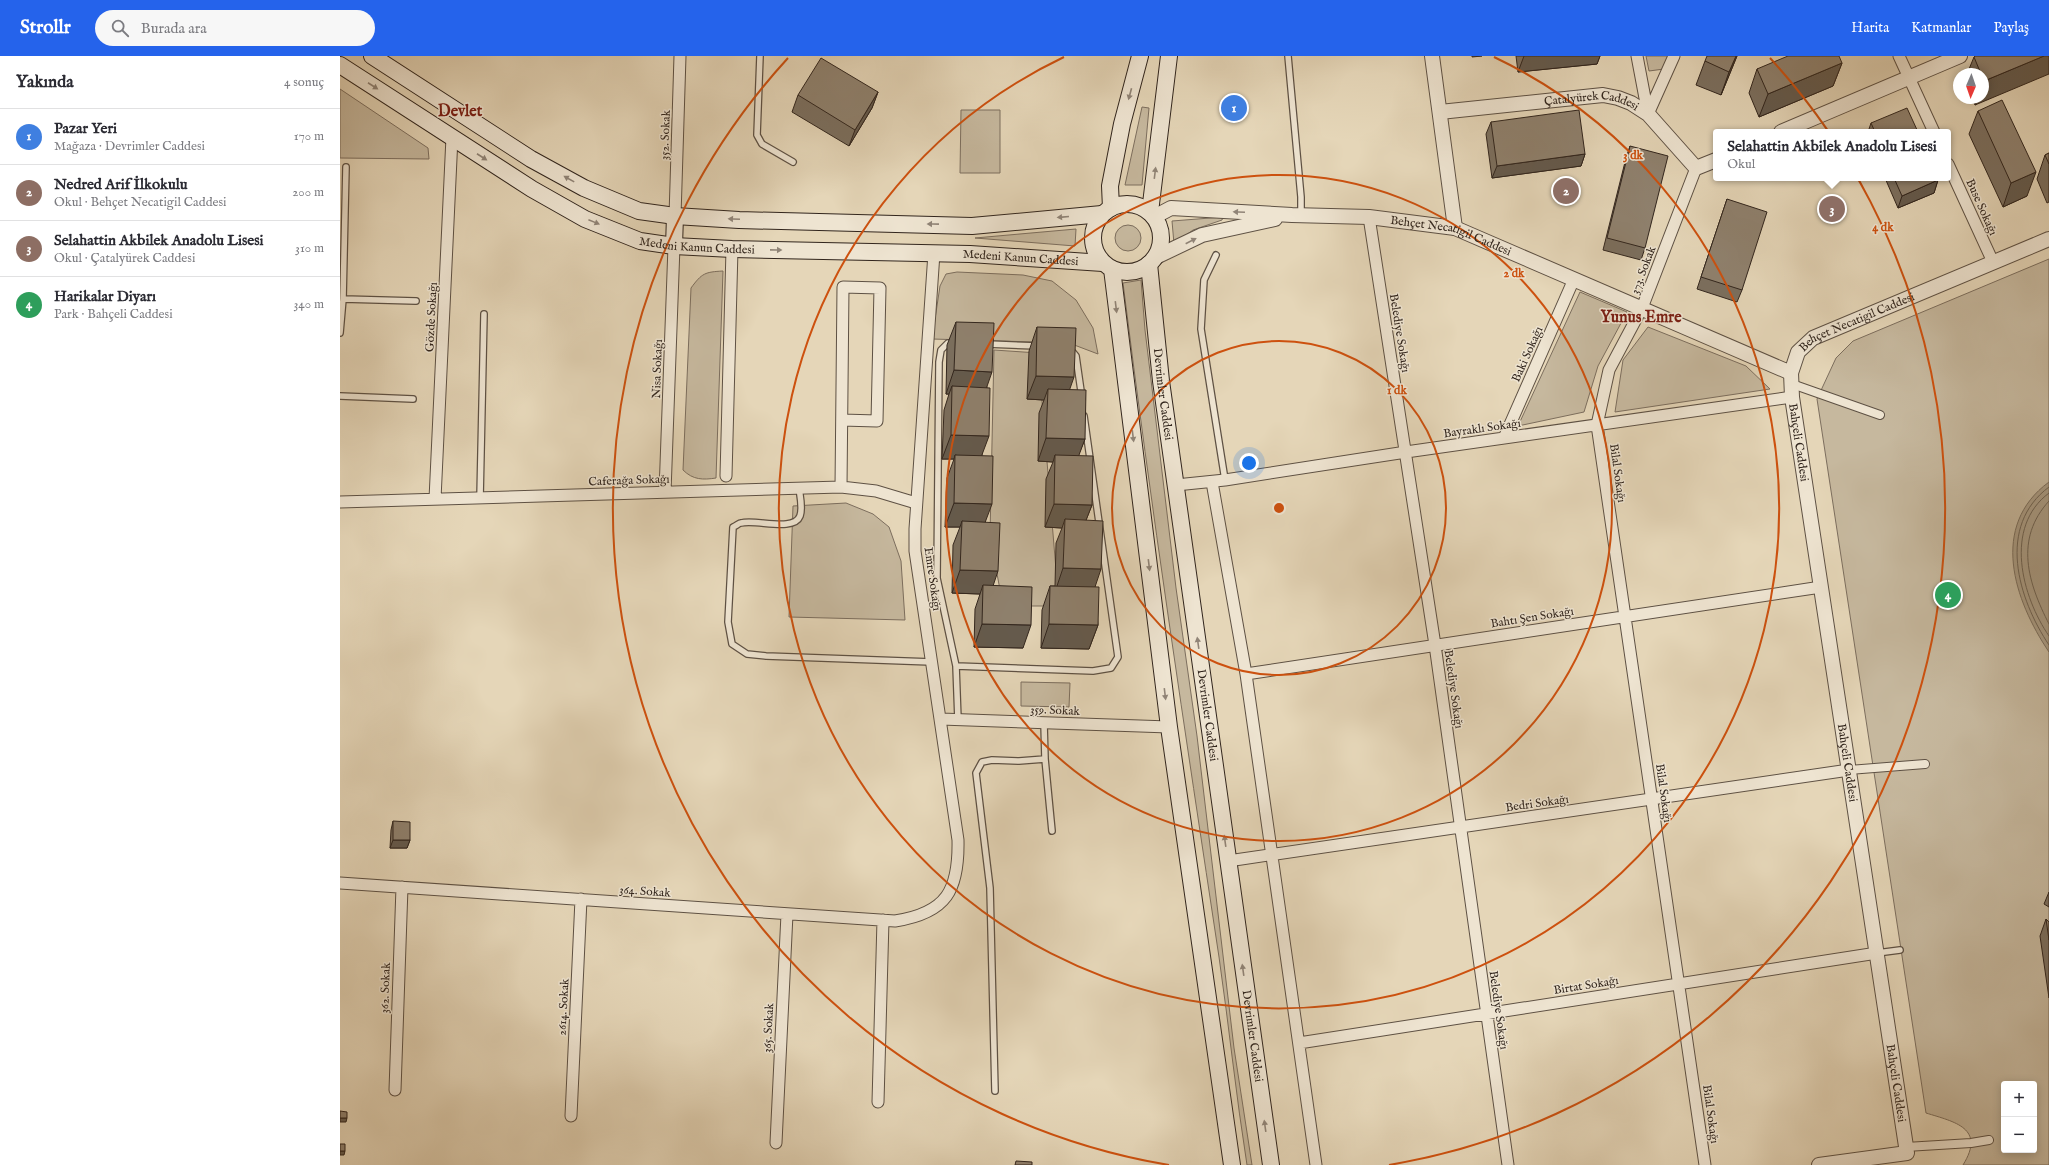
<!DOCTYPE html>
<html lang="tr">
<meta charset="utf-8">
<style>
:root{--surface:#fff;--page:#f7f7f7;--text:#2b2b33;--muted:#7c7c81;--line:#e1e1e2;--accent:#2563eb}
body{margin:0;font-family:"IM FELL English",serif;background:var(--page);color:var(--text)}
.controls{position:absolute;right:12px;bottom:12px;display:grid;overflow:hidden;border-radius:4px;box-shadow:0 2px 10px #0003}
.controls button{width:36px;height:36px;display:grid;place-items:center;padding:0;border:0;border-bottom:1px solid var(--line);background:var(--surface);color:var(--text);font:20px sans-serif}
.compass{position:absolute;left:1613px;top:12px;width:36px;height:36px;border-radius:50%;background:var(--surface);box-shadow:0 2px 10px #0003;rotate:182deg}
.you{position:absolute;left:909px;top:407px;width:14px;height:14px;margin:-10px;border:3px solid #fff;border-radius:50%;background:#1a73e8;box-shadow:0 0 0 6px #1a73e833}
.badge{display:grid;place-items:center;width:26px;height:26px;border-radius:50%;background:var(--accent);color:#fff;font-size:13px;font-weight:700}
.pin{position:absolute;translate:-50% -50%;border:2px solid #fff;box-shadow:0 1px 4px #0006}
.popup{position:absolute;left:1373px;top:73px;width:238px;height:52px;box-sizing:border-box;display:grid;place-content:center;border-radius:4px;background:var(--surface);filter:drop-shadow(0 1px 3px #0005);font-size:13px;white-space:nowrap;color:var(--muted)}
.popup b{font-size:15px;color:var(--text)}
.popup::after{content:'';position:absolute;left:50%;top:100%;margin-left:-8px;border:8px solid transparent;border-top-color:var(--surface)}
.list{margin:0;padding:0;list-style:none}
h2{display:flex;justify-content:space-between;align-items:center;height:52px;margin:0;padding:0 16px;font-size:17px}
h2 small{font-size:13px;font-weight:400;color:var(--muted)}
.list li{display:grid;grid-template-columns:26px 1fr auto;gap:12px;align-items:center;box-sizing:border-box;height:56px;padding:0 16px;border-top:1px solid var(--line)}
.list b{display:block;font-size:15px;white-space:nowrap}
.list p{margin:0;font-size:13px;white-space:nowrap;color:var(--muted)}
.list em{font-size:13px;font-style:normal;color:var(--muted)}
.icon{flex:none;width:22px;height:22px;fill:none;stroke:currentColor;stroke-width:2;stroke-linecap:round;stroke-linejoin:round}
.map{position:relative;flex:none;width:1709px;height:1109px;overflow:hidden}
header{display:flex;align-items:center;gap:24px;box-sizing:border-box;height:56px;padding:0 20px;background:var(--accent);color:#fff}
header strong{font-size:19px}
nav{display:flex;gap:22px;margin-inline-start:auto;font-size:14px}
.search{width:280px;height:36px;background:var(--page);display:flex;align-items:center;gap:10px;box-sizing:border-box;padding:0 14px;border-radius:22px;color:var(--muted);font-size:15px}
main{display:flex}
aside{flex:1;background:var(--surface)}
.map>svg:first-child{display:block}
.green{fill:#c6b89e;stroke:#7c6e5e;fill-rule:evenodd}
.water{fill:#a89a83;stroke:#786b5a}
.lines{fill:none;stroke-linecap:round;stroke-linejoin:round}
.shore{stroke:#6c6050;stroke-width:1}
.service-casing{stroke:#5e5144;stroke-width:8}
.pedestrian-casing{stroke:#5e5144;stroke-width:10}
.minor-casing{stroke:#5e5144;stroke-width:13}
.tertiary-casing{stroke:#5e5144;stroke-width:16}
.secondary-casing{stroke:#31251d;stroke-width:18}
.service{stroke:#eee4d1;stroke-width:5.5}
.pedestrian{stroke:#eee4d1;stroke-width:8}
.minor{stroke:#eee4d1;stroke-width:11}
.tertiary{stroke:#eee4d1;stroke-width:14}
.secondary{stroke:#eee4d1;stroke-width:16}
.wall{fill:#7b6f5f;stroke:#31251d}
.shaded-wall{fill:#645a4d;stroke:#31251d}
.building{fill:#8f816e;stroke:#31251d}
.oneway{fill:#908477}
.ring{fill:none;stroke:#cd510f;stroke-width:2}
.labels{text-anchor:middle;stroke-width:3;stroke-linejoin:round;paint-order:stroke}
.street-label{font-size:12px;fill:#31251d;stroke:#eee4d1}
.district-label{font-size:16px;font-weight:bold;fill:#7a1f14;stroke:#eee4d1}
.centre{fill:#cd510f;stroke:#eee4d1;stroke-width:2}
.ring-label{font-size:12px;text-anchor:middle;font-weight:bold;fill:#cd510f;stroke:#eee4d1;stroke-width:3;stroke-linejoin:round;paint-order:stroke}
</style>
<header>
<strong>Strollr</strong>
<div class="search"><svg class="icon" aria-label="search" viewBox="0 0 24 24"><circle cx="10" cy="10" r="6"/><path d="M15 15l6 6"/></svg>Burada ara</div>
<nav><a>Harita</a><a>Katmanlar</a><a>Paylaş</a></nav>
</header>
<main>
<aside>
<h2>Yakında<small>4 sonuç</small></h2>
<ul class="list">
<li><span class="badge" style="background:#3f7fe0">1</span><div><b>Pazar Yeri</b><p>Mağaza · Devrimler Caddesi</p></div><em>170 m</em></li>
<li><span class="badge" style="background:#8d6e63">2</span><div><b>Nedred Arif İlkokulu</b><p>Okul · Behçet Necatigil Caddesi</p></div><em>200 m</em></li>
<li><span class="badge" style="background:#8d6e63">3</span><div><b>Selahattin Akbilek Anadolu Lisesi</b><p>Okul · Çatalyürek Caddesi</p></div><em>310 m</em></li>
<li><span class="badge" style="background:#2e9e5b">4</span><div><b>Harikalar Diyarı</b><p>Park · Bahçeli Caddesi</p></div><em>340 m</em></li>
</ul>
</aside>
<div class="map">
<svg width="1709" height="1109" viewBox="0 0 1709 1109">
<rect width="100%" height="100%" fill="#e5d6b8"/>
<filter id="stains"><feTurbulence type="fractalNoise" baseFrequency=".005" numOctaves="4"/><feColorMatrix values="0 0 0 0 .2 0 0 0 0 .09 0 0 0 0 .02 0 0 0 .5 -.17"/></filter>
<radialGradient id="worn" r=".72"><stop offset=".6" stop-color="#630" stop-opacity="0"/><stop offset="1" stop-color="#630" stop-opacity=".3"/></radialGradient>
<path class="green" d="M1306,0H1329L1324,13L1309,15Z
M0,33L88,92L89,103L0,102Z
M802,51L809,52L802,129H785Z
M621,54H660V117H620Z
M883,161L882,164L853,174L834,188L832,165Z
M775 182a13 13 0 1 1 26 0a13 13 0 1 1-26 0Z
M736,173L735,190L635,182Z
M1709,203V1109H1623C1646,1072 1615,1066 1586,1057L1477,343L1496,302L1513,285ZM1664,1028H1694V1094H1664Z
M383,215L376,422C363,424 353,424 343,414L351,232C362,217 365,216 383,215Z
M617,216L683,219L712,225L736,244L753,272L758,298L729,287L592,283L600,230L606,218Z
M801,224L805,274L836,532L857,680L894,992L912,1109H907C896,1040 889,970 879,901C845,676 811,452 783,227Z
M1240,236L1287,256L1258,310L1244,356L1178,370Z
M1308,271L1406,310L1430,333L1275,356L1283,304Z
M654,294L698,297L719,550H663L650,480Z
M506,447L533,458L549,471L561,505L565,564L449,561L453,450Z
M681,626L730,627L729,651L681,650Z"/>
<path class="water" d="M1709,426V596C1674,544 1649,470 1709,426Z"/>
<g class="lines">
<path class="shore" d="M1709,431C1656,470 1678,543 1709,589
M1709,437C1663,471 1682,541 1709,580
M1709,445C1674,483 1688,527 1709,568"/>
<g class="service-casing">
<path id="service" d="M420,0L417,79L422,88L453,106
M948,0L961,141V159
M876,199L864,224L861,273L885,424
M3,243L76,245
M0,277L3,243L6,111
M615,287H608L601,294L599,306L597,522L616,610L618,664
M647,288L697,290
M731,294L736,300L742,342
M0,340L73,343
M459,432C460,440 463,452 460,460C454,476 416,463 401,467C399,467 396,470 393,471L388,566L392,588L407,598L426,600L592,606
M140,442L144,258
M616,610L753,615L771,612L778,601L744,360
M704,667L705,703L712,775
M1537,897L1560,894
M655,1035L650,832L636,717L642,706L652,704L679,705L705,703"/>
</g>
<g class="pedestrian-casing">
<path id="pedestrian" d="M1452,328L1540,359
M1509,714L1585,708
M1566,1091L1631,1087L1649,1084"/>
</g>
<g class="minor-casing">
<path id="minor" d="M1297,0L1308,58
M1559,0L1594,76
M1308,58L1334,0
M1608,108L1653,206
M1356,112L1302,252L1269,314L1257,369L1365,1109
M335,160L340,0
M1029,161L1095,589L1168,1109
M1164,382L1234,223
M386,420L392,193
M872,426L906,618L976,1109
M836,429L885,424L1066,396L1452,341
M501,431C502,364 502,298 503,231L540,232L537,365L502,364
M325,436L334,190
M95,443L112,81
M0,446L501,431L536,435L576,447
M906,618L1481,531
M601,663L829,671
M888,805L1509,714
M0,827L555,865C607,857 619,834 618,784L575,495V473L594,197
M959,987L1537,897
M55,1034L62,831
M538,1046L543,864
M231,1060L241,843
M436,1087L447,858"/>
</g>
<g class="tertiary-casing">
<g id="tertiary">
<path d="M1092,0L1115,172"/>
<path id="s1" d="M1100,56L1263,39L1278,42L1291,47L1308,58L1356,112L1376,104"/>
<path d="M1441,76L1620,0"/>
<path id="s2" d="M814,161L831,152L952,159L1029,161L1115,172L1451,317L1458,296L1473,282L1709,183"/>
<path d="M816,201L862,179L935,163"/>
<path id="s3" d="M1451,317L1452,341L1567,1097L1479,1109"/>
</g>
</g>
<g class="secondary-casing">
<g id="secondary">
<path d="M32,0L191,103L244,132L299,155L335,160L399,164L632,170L762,158"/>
<path id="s4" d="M0,9L192,133L245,163L300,185L334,190L392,193L630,198L763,207"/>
<circle cx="787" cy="182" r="34"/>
<path d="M771,152L770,130L782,68L800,0"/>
<path d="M810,156L829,0"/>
<path d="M334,190L335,160"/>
<path id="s5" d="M809,208L821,325L931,1109"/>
<path d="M772,213L829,671L892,1109"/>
</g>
</g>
<use href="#service" class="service"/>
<use href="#pedestrian" class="pedestrian"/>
<use href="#minor" class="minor"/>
<use href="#tertiary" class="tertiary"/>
<use href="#secondary" class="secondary"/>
</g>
<path class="wall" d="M1176,0H1260L1257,8L1178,16Z
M1397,0L1381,39L1356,29L1365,5Z
M1709,0L1635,49L1632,42H1643V18H1627L1634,1Z
M1502,7L1493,30L1419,61L1409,37L1417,13Z
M538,36L532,52L509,90L452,56L458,39Z
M1638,55L1687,140L1663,151L1629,78Z
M1151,66L1245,98L1241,110L1152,122L1146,78Z
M1531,67L1578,76H1528Z
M1290,90L1305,192L1301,204L1263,194L1286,102Z
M1709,97V146L1707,147L1697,123L1705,99Z
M1545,122H1597L1598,124L1594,137L1558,152Z
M1387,143L1402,234L1397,246L1357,233Z
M616,266L647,331L642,399L645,466L653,530L683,592L634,591L635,553L640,538L612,537L613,489L620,471H605L607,422L614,403H602L604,354L609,338H606L607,289Z
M697,271L745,383L738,400L752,449L746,464L755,531L758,569L749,593L701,592L702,554L710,530H715L716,487L722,472L705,471L706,423L713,406L698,405L699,357L704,344L687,343L689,295Z
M53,765L70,784L67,792H50L51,774Z
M1709,836V851L1704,848Z
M1706,863L1709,866V942L1700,880Z"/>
<path class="shaded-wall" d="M1132,0H1142L1132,1Z
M1184,0H1260L1257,8L1178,16Z
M1396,0H1397L1381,39L1389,16Z
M1704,0H1709V18L1635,49L1638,42H1643V28L1644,25Z
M1502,7L1493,30L1419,61L1428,38Z
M538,36L532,52L509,90L515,74Z
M1245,98L1241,110L1152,122L1157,110Z
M1696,116L1687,140L1663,151L1671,127Z
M1598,124L1594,137L1558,152L1562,140Z
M614,314L652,316L644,339L612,330L609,338H606Z
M696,320L734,321L726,344L708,333L704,344L687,343Z
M611,379L649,380L640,404L615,399L614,403H602Z
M706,382L745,383L736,407L715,399L713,406L698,405Z
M614,447L652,448L643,472L622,465L620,471H605Z
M714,448L752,449L743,472L725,463L722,472L705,471Z
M723,512L761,513L753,537L715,536Z
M620,514L658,515L650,539L643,529L640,538L612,537Z
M642,568L691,569L683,592L634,591Z
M709,568L758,569L749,593L701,592Z
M53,784H70L67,792H50Z
M0,1062H7L6,1066H0Z
M0,1095H5L4,1099H0Z"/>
<path class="building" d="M1367,0H1396L1389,16L1365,5Z
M1448,0H1499L1502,7L1428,38L1417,13Z
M1635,0H1704L1644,25L1643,23V18H1641L1634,1Z
M481,2L538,36L515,74L458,39Z
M1662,44L1696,116L1671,127L1638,55Z
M1567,52L1578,76H1535L1531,67Z
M1239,54L1245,98L1157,110L1151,66Z
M1290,90L1328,100L1305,192L1267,182Z
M1709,97V108L1705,99Z
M1554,122H1597L1598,124L1562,140Z
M1387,143L1427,156L1402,234L1361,221Z
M616,266L654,267L652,316L614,314Z
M697,271L736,272L734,321L696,320Z
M612,330L650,332L649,380L611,379Z
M708,333L746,334L745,383L706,382Z
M615,399L653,400L652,448L614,447Z
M715,399L753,400L752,449L714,448Z
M725,463L763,465L761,513L723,512Z
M622,465L660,467L658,515L620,514Z
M643,529L692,531L691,569L642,568Z
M710,530L759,531L758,569L709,568Z
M53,765L70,766V784H53Z
M1706,863L1709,866V884Z
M0,1055L7,1056V1062H0Z
M0,1088H5V1095H0Z
M676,1105L692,1106V1109H675Z"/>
<defs><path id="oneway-solid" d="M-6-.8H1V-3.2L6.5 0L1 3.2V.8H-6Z"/></defs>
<g class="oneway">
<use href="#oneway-solid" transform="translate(33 30) rotate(33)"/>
<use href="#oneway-solid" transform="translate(790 38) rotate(105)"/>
<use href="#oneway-solid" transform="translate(142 101) rotate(33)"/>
<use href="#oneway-solid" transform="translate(815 117) rotate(-83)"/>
<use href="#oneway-solid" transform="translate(229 123) rotate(-151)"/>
<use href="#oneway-solid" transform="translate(899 156) rotate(-177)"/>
<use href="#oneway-solid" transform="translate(723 161) rotate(175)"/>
<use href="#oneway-solid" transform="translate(394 163) rotate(-177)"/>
<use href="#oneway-solid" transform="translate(254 166) rotate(22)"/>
<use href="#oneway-solid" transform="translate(593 168) rotate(-179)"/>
<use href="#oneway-solid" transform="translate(851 185) rotate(-27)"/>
<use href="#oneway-solid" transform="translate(436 194) rotate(1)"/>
<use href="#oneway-solid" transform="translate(776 251) rotate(83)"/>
<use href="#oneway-solid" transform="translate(793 380) rotate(83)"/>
<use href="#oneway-solid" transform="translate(809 509) rotate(83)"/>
<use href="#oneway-solid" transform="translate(858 587) rotate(-98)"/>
<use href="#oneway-solid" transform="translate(825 638) rotate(83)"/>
<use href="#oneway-solid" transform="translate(885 785) rotate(-98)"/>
<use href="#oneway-solid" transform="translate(903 914) rotate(-98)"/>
<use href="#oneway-solid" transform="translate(925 1070) rotate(-98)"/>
</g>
<g class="ring">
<circle cx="939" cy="452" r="167"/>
<circle cx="939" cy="452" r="333"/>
<path d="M1154 1A500 500 0 1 1 724 1"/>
<path d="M829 1109A666 666 0 0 1 448 2M1430 2A666 666 0 0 1 1049 1109"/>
</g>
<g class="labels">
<g class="street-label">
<text dy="4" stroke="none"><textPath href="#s1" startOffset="153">Çatalyürek Caddesi</textPath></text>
<text transform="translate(325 79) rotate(-88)" y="4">352. Sokak</text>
<text transform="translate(1642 151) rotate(66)" y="4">Buse Sokağı</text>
<text dy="4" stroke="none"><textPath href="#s2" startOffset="302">Behçet Necatigil Caddesi</textPath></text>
<text dy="4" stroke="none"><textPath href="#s4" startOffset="406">Medeni Kanun Caddesi</textPath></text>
<text dy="4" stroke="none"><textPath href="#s4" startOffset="730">Medeni Kanun Caddesi</textPath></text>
<text transform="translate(1303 214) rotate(-69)" y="4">373. Sokak</text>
<text transform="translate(91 261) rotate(-87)" y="4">Gözde Sokağı</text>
<text dy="4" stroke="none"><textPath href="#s2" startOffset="759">Behçet Necatigil Caddesi</textPath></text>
<text transform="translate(1060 277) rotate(81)" y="4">Belediye Sokağı</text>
<text transform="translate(1187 298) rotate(-66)" y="4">Baki Sokağı</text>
<text transform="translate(317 313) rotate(-88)" y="4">Nisa Sokağı</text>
<text dy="4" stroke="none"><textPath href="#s5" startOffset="131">Devrimler Caddesi</textPath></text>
<text transform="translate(1142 372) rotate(-8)" y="4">Bayraklı Sokağı</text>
<text dy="4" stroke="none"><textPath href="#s3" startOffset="70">Bahçeli Caddesi</textPath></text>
<text transform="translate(1278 417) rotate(82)" y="4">Bilal Sokağı</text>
<text transform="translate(289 424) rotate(-2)" y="4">Caferağa Sokağı</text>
<text transform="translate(593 523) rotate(82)" y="4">Emre Sokağı</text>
<text transform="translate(1192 561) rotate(-9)" y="4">Bahtı Şen Sokağı</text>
<text transform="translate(1114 633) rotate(82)" y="4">Belediye Sokağı</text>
<text transform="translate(715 654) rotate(2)" y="4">359. Sokak</text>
<text dy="4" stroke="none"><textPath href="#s5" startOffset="455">Devrimler Caddesi</textPath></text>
<text dy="4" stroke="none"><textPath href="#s3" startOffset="394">Bahçeli Caddesi</textPath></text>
<text transform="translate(1324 737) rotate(82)" y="4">Bilal Sokağı</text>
<text transform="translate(1197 747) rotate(-8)" y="4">Bedri Sokağı</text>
<text transform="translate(305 835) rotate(4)" y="4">364. Sokak</text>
<text transform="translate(1246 929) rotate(-9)" y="4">Birtat Sokağı</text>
<text transform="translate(45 932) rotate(-88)" y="4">362. Sokak</text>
<text transform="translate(223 951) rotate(-87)" y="4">2614. Sokak</text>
<text transform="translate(1159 954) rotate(82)" y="4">Belediye Sokağı</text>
<text transform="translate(428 972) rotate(-87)" y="4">365. Sokak</text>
<text dy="4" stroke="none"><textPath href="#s5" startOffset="779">Devrimler Caddesi</textPath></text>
<text dy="4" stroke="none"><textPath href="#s3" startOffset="718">Bahçeli Caddesi</textPath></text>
<text transform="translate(1371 1058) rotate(82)" y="4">Bilal Sokağı</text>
</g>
<g class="district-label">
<text x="120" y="60">Devlet</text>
<text x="1301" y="266">Yunus Emre</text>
</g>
</g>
<circle cx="939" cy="452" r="6" class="centre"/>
<g class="ring-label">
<text x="1293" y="103">3 dk</text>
<text x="1543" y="175">4 dk</text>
<text x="1174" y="221">2 dk</text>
<text x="1057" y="338">1 dk</text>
</g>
<rect width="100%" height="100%" filter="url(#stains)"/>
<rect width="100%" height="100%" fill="url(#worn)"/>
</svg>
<div class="controls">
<button>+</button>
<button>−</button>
</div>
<svg class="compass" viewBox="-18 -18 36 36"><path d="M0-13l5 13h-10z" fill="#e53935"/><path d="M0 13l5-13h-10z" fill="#7c7c81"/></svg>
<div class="you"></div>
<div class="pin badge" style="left:894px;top:52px;background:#3f7fe0">1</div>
<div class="pin badge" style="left:1226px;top:135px;background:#8d6e63">2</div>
<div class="pin badge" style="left:1492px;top:153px;background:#8d6e63">3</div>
<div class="popup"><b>Selahattin Akbilek Anadolu Lisesi</b>Okul</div>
<div class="pin badge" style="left:1608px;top:539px;background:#2e9e5b">4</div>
</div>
</main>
